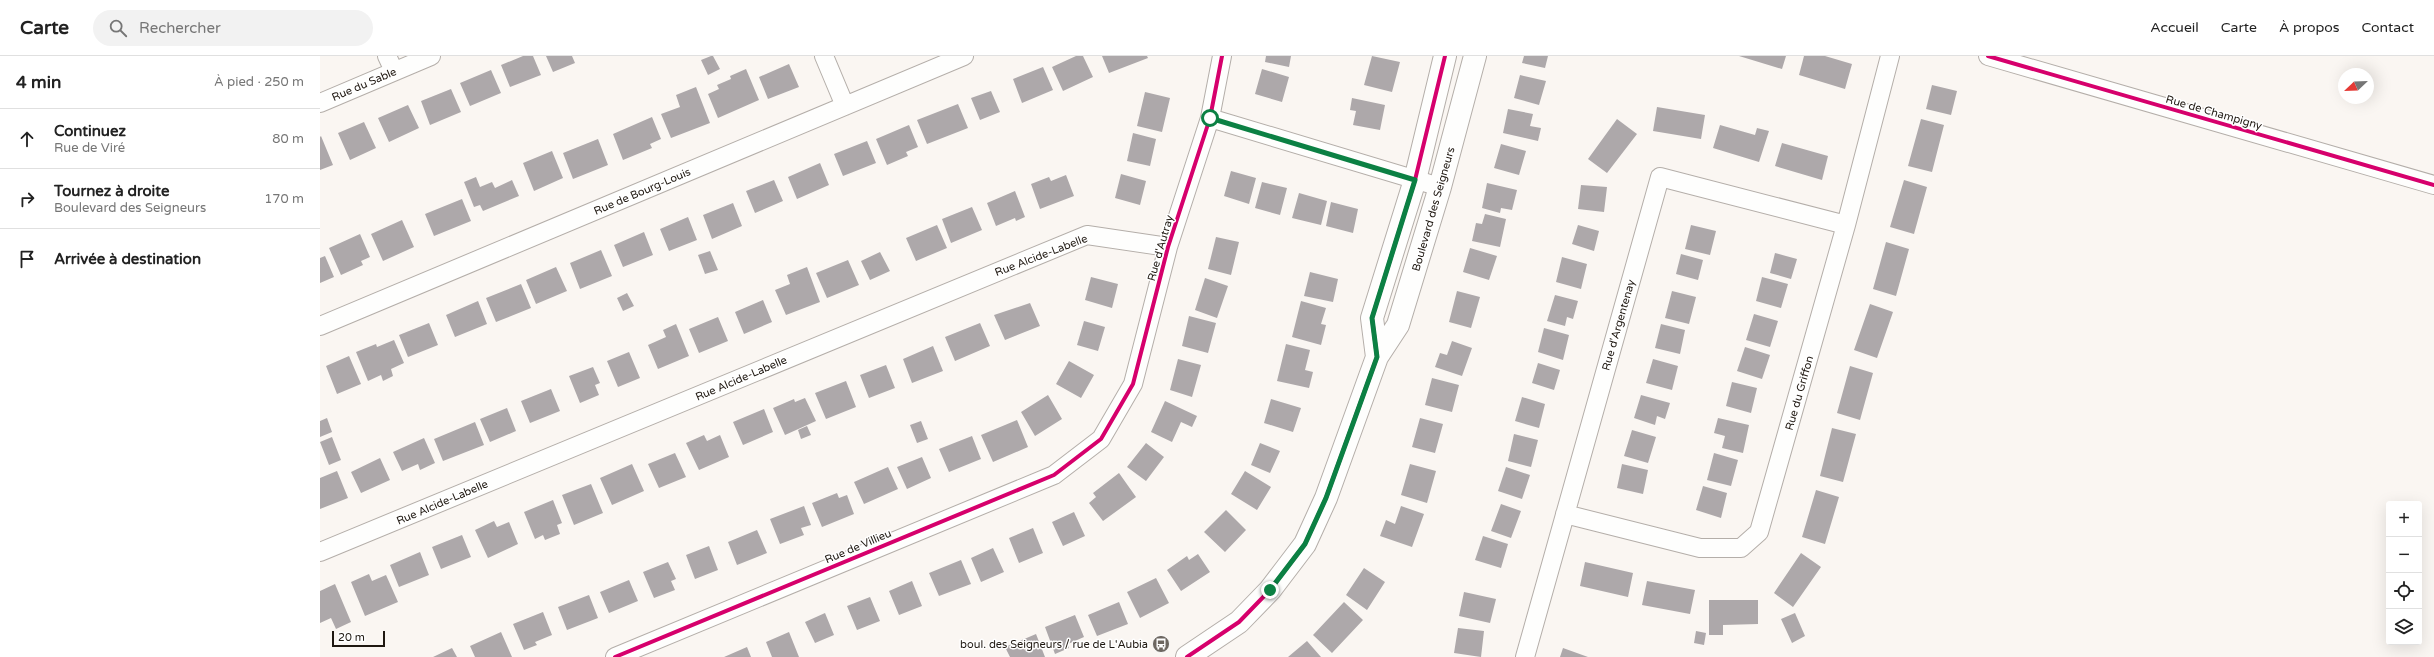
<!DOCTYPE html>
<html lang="fr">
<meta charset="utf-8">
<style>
:root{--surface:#fff;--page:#f2f2f2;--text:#222;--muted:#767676;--line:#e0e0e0}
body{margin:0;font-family:"Varela Round",sans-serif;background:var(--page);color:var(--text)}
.controls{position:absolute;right:12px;bottom:12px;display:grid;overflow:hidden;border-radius:4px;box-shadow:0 4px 16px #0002}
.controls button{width:36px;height:36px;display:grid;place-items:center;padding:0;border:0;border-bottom:1px solid var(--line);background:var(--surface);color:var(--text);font:20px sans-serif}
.compass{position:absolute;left:2018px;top:12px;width:36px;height:36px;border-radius:50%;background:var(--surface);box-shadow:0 4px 16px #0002;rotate:247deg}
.scale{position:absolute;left:12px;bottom:10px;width:53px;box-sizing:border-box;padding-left:4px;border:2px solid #1f1811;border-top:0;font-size:11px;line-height:14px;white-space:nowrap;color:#1f1811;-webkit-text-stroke:3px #fff;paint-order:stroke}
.stop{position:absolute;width:12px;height:12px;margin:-9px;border:3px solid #0b8043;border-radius:50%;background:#fff}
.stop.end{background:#0b8043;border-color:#fff;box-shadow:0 1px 4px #0008}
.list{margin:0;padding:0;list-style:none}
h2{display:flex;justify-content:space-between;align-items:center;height:52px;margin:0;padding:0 16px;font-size:17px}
h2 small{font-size:13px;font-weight:400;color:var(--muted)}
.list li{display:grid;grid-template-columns:26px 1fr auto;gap:12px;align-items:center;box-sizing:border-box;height:60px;padding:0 16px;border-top:1px solid var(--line)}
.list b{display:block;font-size:15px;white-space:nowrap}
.list p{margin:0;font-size:13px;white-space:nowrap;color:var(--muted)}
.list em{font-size:13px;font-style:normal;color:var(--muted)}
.icon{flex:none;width:22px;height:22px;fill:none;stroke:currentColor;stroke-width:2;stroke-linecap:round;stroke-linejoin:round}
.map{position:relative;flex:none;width:2114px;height:601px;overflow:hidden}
header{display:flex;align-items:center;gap:24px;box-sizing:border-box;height:56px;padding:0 20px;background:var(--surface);border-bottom:1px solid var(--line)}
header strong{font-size:19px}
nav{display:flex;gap:22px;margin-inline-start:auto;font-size:14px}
.search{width:280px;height:36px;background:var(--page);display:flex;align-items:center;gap:10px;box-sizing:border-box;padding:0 14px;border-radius:22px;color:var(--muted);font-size:15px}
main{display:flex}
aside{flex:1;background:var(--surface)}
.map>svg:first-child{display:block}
.building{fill:#ada8aa}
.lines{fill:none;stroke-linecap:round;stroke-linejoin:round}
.street-casing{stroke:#b4aea9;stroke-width:20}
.secondary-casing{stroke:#b4aea9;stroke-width:24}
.street{stroke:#fefefd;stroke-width:18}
.secondary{stroke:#fefefd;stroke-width:22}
.cycleway-casing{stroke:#fff;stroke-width:6}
.cycleway{stroke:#d6006c;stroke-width:4}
.route{stroke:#0b8043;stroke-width:5}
.labels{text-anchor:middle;stroke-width:3;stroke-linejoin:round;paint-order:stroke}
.street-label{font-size:11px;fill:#1f1811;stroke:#fff}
.poi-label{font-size:11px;fill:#1f1811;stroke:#fff;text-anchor:end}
</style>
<header>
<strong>Carte</strong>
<div class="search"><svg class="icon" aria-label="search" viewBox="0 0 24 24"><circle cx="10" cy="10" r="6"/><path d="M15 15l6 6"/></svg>Rechercher</div>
<nav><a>Accueil</a><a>Carte</a><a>À propos</a><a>Contact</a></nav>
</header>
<main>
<aside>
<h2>4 min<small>À pied · 250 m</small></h2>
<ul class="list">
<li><svg class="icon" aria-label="ahead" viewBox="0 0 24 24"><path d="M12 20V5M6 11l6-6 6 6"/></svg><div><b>Continuez</b><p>Rue de Viré</p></div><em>80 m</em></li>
<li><svg class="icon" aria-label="right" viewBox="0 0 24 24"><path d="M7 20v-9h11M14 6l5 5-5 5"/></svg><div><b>Tournez à droite</b><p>Boulevard des Seigneurs</p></div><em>170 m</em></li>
<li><svg class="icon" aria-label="arrive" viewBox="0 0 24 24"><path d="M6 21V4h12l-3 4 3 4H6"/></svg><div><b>Arrivée à destination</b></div></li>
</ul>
</aside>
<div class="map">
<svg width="2114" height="601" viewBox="0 0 2114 601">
<rect width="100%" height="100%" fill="#faf6f2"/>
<path class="building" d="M203,0H213L221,19L190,31L181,9Z
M226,0H252L255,7L233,16Z
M391,0H393L400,13L388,19L381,4Z
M756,0H763L773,21L743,35L732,11Z
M782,0H827L828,2L789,17Z
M946,0H971L969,11L945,6Z
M1052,0L1080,6L1072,36L1044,29Z
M1204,0H1228L1225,12L1202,7Z
M1419,0H1466L1462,13Z
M1484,0H1505L1532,8L1525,33L1479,19Z
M469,8L479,31L448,43L439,21Z
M723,11L733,34L702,47L693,23Z
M426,13L439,44L398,62L388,38L399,33L397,29L411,23L410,20Z
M942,13L969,21L962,46L935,38Z
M171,14L181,37L150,50L140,27Z
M1200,19L1226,25L1219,49L1194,42Z
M1612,29L1637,35L1631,59L1606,53Z
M376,31L390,67L351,82L341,58L360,51L356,39Z
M131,33L141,56L110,69L101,45Z
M671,35L680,56L660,64L651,42Z
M825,36L850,42L842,76L817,70Z
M1032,42L1065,49L1060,74L1033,69L1036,55L1030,54Z
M638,48L648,72L607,88L597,64Z
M88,49L99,72L69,86L58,62Z
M1337,51L1385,59L1381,83L1333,75Z
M1188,53L1213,58L1210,70L1221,72L1218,85L1183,77Z
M332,61L341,83L330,88L332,92L303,104L293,78Z
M1297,63L1317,78L1287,117L1268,103Z
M1601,63L1624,69L1612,116L1588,110Z
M44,66L56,92L30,104L18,77Z
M589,69L598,91L586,96L588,100L567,109L556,83Z
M1400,69L1435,79L1437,72L1449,75L1439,106L1393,92Z
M813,77L836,83L830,110L807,105Z
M1,80L13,109L0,114V81Z
M278,83L288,109L253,123L243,97Z
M547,85L556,107L523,120L514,98Z
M1462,87L1508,100L1502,124L1455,110Z
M1181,88L1206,95L1199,119L1174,112Z
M232,95L243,122L214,135L203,107Z
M500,107L509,129L477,143L468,121Z
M911,115L936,122L929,148L904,140Z
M801,118L826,125L820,149L795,142Z
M746,119L754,140L720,153L711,128L729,121L731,125Z
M156,121L160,131L172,126L175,132L192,124L199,140L163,155L160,149L154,151L144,126Z
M454,124L463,145L435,157L426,135Z
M1584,124L1607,131L1594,178L1570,171Z
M942,126L967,132L960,159L935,152Z
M1167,127L1197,134L1192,154L1181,152L1180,157L1162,152Z
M1261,129L1287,131L1284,156L1258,153Z
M695,135L705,161L696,165L695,162L676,170L667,147Z
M979,137L1007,145L1001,169L972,162Z
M142,143L151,165L114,180L105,158Z
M1011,146L1038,153L1033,177L1006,170Z
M413,147L422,170L392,183L383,159Z
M652,151L662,174L631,187L622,163Z
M1165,158L1186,163L1180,191L1152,185L1156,167L1162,168Z
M368,161L377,184L349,195L340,173Z
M82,164L94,191L63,205L51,178Z
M617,169L627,192L596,205L586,182Z
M1258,169L1279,175L1274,195L1252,188Z
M1371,169L1396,175L1390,199L1365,193Z
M324,176L333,199L303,211L294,189Z
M40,178L50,201L41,205L43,209L21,219L9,192Z
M896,181L919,186L911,219L888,213Z
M1566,186L1589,193L1576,240L1553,233Z
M1150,192L1177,200L1169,224L1143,216Z
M281,194L292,220L260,233L250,207Z
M390,195L398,214L385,218L378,199Z
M560,196L570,215L550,224L541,205Z
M1455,197L1477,203L1471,223L1450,217Z
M1361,198L1383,204L1378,224L1356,218Z
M5,200L14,221L0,227V202Z
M1242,201L1267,208L1261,233L1236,226Z
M528,204L539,229L507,242L496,217Z
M236,211L247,235L216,248L206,224Z
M487,211L500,246L466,259L455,234L470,228L467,219Z
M990,216L1018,223L1013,246L984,240Z
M771,221L798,228L792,252L765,244Z
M1442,221L1468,228L1461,252L1436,245Z
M885,222L908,230L897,262L875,254Z
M201,228L211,252L176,266L166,242Z
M1137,235L1160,241L1151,272L1129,266Z
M1352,235L1376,241L1369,268L1345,262Z
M307,237L314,250L303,255L297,242Z
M1235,239L1258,245L1253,263L1247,261L1245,270L1227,265Z
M443,244L452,266L424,278L415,256Z
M158,245L167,268L135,281L126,259Z
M981,245L1006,252L1001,268L1006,269L1001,289L972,281Z
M710,247L720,270L685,284L674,259Z
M1550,248L1573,256L1557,302L1534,294Z
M1434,258L1458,265L1450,291L1426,284Z
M869,260L896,267L888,297L862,290Z
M398,261L408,285L379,297L369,273Z
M764,265L785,271L778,295L757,289Z
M109,267L118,289L88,301L79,279Z
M660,267L670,290L635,305L625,281Z
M356,268L369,300L338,313L328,289L346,281L343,274Z
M1341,268L1365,274L1360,298L1335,292Z
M1224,272L1249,279L1243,304L1218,296Z
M74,284L84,307L71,313L73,320L63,325L61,319L48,325L36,296L56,288L57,291Z
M1132,285L1152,292L1142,320L1115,311L1120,297L1127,299Z
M966,288L990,294L985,314L993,316L989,332L957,325Z
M613,290L623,315L592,327L583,303Z
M1425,291L1450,299L1442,323L1417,315Z
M309,296L320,322L298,331L287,305Z
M29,300L41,328L17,338L6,310Z
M858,303L881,309L872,341L850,334Z
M1333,303L1358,310L1352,334L1326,327Z
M749,305L774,319L761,342L736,328Z
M1218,307L1240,314L1234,334L1212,327Z
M566,309L575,332L549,342L540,319Z
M1530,310L1553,317L1540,364L1517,357Z
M273,311L280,327L275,329L279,339L260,347L249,320Z
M1112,322L1139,329L1132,356L1105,349Z
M526,325L536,351L506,363L495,337Z
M1412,326L1437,332L1431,357L1406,350Z
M231,333L240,355L210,367L201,345Z
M728,339L742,363L715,380L701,356Z
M1321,339L1350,347L1345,363L1337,360L1335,369L1314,362Z
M1202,341L1225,348L1219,372L1195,365Z
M485,342L496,365L465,379L453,352L474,343L475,346Z
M951,343L981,352L973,376L944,367Z
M845,345L877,360L872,371L861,366L852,386L831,376Z
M187,352L196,375L170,386L160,363Z
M444,353L453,376L423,389L413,366Z
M7,362L12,376L0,381V365Z
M1100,362L1123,368L1115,397L1092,391Z
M1398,362L1429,369L1423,397L1402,392L1405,380L1394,377Z
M697,364L708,391L673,406L661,379Z
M601,365L608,383L597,387L590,369Z
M155,366L164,389L123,405L114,383Z
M487,370L491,379L481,383L478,374Z
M1512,372L1536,378L1523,426L1500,420Z
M1312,374L1336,381L1328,407L1304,400Z
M1194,378L1218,384L1211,411L1188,405Z
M384,379L387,385L400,379L409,401L379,414L366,387Z
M652,380L661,403L629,416L619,393Z
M12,381L21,404L9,409L0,386Z
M104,382L115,407L100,414L98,408L82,415L73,396Z
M826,387L844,401L826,425L807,411Z
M940,387L960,395L950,417L931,409Z
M355,397L366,421L339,432L328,408Z
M1394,397L1418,404L1411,430L1387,424Z
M602,401L611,422L587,433L577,411Z
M60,402L70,424L41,437L31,416Z
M312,408L324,435L292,449L280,422Z
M1090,408L1116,415L1107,447L1081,439Z
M1302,408L1328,414L1323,438L1297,432Z
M568,411L578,433L544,448L534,426Z
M1186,411L1210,419L1202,443L1178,435Z
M17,415L28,442L0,453V422Z
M925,415L951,431L937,454L911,438Z
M799,417L816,441L783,465L769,447L776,441L773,437Z
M271,428L283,457L254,469L242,439Z
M1383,430L1407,437L1401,462L1376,454Z
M1496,434L1519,441L1505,488L1482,481Z
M517,437L519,442L527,439L534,458L502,471L492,447Z
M233,444L242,467L237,469L240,478L225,484L223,479L215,483L204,456Z
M1181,448L1201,455L1191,482L1171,475Z
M484,450L491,469L481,472L484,479L460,488L450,463Z
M1081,450L1104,458L1092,491L1060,480L1066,464L1075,468Z
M906,454L926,474L905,496L884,476Z
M754,456L765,480L743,490L732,466Z
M174,465L177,471L189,466L198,488L168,502L155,474Z
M713,472L723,497L699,507L689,482Z
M437,474L447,497L417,509L408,486Z
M142,479L151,501L121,513L112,491Z
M1163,480L1188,488L1181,512L1155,504Z
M389,490L398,514L375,523L366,499Z
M673,492L684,516L661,526L651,502Z
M100,496L109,519L79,531L70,509Z
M1481,497L1501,511L1473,551L1454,537Z
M878,498L890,516L861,535L847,514L867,500L869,504Z
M641,504L651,528L619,540L609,517Z
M348,506L356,523L351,525L355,534L334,542L323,516Z
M1265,506L1313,517L1308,541L1260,530Z
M1044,512L1065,526L1047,554L1026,539Z
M49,518L52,525L66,519L78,546L45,560L31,526Z
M836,522L849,547L820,562L807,536Z
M309,524L318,545L289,557L280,536Z
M592,525L602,550L579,559L569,535Z
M1327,525L1375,534L1370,558L1322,549Z
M15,528L31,566L16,573L11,562L0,567V535Z
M1144,536L1176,543L1170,567L1139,560Z
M269,539L278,562L247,574L238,551Z
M550,541L560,565L537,574L527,550Z
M1389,544H1438V568L1403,569V579H1389Z
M799,546L808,568L777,580L768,559Z
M1024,546L1043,564L1012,597L993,579Z
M223,556L232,579L215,586L217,589L204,594L193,568Z
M505,557L514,579L495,587L485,566Z
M1475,557L1485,580L1472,587L1461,563Z
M755,559L764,581L748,588L749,592L735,598L725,571Z
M1138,572L1164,575L1161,601L1134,597Z
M1376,575L1386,577L1384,589L1374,587Z
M181,576L192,601H155L150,590Z
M469,576L479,601H452L446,586Z
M716,578L725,601H690L685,591Z
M987,585L1001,601H968Z
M427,591L431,601H404Z
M132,592L137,601H113Z
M1243,592L1268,601H1240Z"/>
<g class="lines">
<g class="street-casing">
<path id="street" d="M67,0L74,15
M504,0L525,50
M1668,0L2114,129
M0,47L111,0
M890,62L1120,131
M0,270L644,0
M1245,458L1380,492H1421L1439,476L1526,169L1570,0
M0,496L767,179L848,191
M295,601L734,419L781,383L813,328L848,191L890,62L902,0
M1205,601L1340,121L1526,169"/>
</g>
<g class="secondary-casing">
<path id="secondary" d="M1057,301L1052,262L1095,124L1125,0
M867,601L919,566L950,534L985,488L1006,442L1057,301L1078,269L1120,131L1155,0"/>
</g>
<use href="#street" class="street"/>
<use href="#secondary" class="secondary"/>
<g class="cycleway-casing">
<path id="cycleway" d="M1668,0L2114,129
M295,601L734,419L781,383L813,328L848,191L890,62L902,0
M867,601L919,566L950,534L985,488L1006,442L1057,301L1052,262L1095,124L1125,0"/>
</g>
<use href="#cycleway" class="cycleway"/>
</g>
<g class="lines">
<path class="route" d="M890,62L1095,124L1052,262L1057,301L1035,362L1006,442L985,488L950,534"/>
</g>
<defs>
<g id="bus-disc" transform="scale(0.9)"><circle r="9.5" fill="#6c6660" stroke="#fff"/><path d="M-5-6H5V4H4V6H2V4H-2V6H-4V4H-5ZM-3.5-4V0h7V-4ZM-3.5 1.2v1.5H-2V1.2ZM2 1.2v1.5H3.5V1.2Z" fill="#fff"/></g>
</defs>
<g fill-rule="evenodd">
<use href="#bus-disc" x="841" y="588"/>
</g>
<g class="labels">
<g class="street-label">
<text transform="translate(44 28) rotate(-23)" y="4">Rue du Sable</text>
<text transform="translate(1894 56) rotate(16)" y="4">Rue de Champigny</text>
<text transform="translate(322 135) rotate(-23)" y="4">Rue de Bourg-Louis</text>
<text transform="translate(1113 153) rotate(-74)" y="4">Boulevard des Seigneurs</text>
<text transform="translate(840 192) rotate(-74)" y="4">Rue d'Autray</text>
<text transform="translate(721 199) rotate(-21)" y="4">Rue Alcide-Labelle</text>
<text transform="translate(1298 269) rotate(-74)" y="4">Rue d'Argentenay</text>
<text transform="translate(421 322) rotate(-23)" y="4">Rue Alcide-Labelle</text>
<text transform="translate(1479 337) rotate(-74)" y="4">Rue du Griffon</text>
<text transform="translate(122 446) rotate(-23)" y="4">Rue Alcide-Labelle</text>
<text transform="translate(538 490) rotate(-23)" y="4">Rue de Villieu</text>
</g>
<g class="poi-label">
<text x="828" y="592">boul. des Seigneurs / rue de L'Aubia</text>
</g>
</g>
</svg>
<div class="controls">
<button>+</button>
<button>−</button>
<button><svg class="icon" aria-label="locate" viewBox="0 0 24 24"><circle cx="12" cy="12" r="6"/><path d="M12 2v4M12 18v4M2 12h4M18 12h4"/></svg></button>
<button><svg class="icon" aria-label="layers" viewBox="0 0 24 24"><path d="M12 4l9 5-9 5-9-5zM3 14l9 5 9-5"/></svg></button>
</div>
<svg class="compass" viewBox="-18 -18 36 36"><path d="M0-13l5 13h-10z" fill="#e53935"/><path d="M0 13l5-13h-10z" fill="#767676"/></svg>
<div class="scale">20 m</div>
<div class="stop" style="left:890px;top:62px"></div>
<div class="stop end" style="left:950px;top:534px"></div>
</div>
</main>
